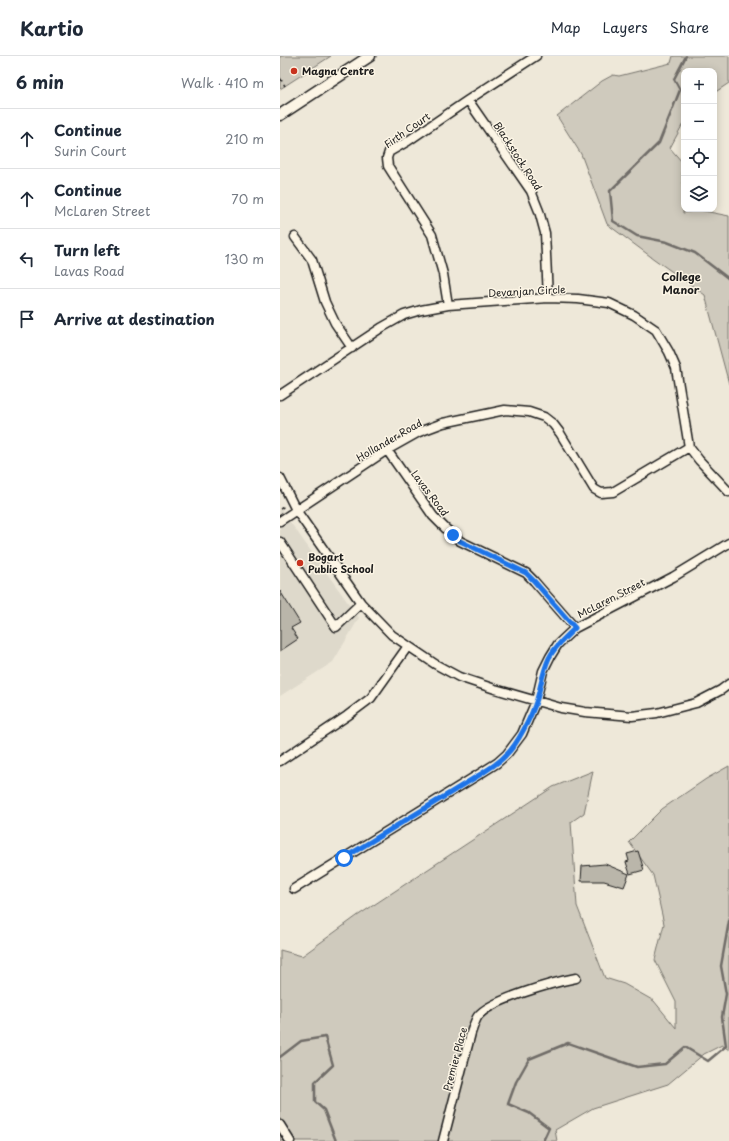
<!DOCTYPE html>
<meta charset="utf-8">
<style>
:root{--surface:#fff;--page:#f2f2f3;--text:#1f2937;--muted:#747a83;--line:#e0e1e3}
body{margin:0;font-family:"Playpen Sans",sans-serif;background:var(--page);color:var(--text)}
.controls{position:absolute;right:12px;top:12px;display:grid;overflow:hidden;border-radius:8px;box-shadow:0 2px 10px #0003}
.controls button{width:36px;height:36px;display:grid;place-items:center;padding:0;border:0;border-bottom:1px solid var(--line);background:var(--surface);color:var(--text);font:20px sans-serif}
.stop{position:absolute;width:12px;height:12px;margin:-9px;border:3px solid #1a73e8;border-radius:50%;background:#fff}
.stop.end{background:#1a73e8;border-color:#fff;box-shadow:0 1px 4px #0008}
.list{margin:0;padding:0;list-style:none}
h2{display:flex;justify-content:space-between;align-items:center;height:52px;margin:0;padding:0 16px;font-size:17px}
h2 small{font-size:13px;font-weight:400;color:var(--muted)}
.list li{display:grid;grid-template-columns:26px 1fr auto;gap:12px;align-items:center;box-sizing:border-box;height:60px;padding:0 16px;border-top:1px solid var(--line)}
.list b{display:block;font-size:15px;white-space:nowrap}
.list p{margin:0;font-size:13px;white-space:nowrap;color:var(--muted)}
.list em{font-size:13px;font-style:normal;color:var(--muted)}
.icon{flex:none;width:22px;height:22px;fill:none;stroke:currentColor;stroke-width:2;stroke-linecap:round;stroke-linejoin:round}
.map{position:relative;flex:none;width:449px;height:1085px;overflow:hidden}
header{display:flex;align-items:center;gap:24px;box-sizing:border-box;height:56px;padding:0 20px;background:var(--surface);border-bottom:1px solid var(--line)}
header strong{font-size:19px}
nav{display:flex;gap:22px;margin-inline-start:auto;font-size:14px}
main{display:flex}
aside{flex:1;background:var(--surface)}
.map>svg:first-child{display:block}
.built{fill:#ded9cb}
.green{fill:#cfcabd;stroke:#76736c}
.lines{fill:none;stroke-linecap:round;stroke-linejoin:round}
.stream{stroke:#6f6c67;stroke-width:2.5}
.building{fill:#bab6aa;stroke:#1c1c1c}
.minor-casing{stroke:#1c1c1c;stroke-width:11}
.major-casing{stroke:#1c1c1c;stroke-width:13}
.path{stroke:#1c1c1c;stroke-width:1.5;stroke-dasharray:4 3;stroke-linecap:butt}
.minor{stroke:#fcf5e5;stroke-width:8}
.major{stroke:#fcf5e5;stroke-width:10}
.route{stroke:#1a73e8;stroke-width:5}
.poi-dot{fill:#c8321e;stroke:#fcf5e5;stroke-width:1.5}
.labels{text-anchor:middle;stroke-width:3;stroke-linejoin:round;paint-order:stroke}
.poi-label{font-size:10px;font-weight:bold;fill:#1c1c1c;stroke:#fcf5e5;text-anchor:start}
.street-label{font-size:10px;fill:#1c1c1c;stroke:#fcf5e5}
.neighbourhood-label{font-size:11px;font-weight:bold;fill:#1c1c1c;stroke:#fcf5e5}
</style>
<header>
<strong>Kartio</strong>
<nav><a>Map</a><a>Layers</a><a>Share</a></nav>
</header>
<main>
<aside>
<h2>6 min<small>Walk · 410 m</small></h2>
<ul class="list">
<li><svg class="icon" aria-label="ahead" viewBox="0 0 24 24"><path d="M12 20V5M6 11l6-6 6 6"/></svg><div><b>Continue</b><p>Surin Court</p></div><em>210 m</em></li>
<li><svg class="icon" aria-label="ahead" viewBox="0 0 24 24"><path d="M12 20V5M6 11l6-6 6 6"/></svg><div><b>Continue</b><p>McLaren Street</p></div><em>70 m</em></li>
<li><svg class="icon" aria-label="left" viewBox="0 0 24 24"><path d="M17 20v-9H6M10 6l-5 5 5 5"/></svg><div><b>Turn left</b><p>Lavas Road</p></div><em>130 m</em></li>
<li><svg class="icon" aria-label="arrive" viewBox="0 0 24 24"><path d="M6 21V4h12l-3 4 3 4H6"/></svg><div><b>Arrive at destination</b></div></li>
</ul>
</aside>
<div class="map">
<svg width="449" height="1085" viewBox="0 0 449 1085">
<rect width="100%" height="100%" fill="#eee8d9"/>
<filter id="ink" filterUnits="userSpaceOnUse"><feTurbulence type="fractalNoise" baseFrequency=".025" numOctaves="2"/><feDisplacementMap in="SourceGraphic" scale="8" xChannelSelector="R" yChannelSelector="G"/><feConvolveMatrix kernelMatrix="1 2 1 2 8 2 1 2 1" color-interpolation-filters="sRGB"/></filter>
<g filter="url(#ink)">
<path class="built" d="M0,452L79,562L53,606L0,640Z"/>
<path class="green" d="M0,0H51L0,33Z
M393,0H449V27L434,37V15H404V66L390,92L402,106L403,157L419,154L449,160V328L425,239L374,203L327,168L301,98L277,60L322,25L333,19L339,20L391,7Z
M449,710V994L442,989L424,998L388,1028L313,1052L275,1074L277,1085H0V894L22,900L77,860L273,731L313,715L304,757L291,766L297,850L325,922L344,928L374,945L396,972V946L375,904L384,868L373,819L349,786L382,753L426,723Z"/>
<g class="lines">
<path class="stream" d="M406,0L394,23L400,34L379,87L330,135L333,165L357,180L387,186L415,197L449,223
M0,1001L21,985L45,981L53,1009L35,1026V1046L44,1054L56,1085
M263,1085L269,1072L249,1057L228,1048L236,1026L249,1003L288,987L357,1011L385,1008L405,991L428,1005L446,990L442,961L446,938L441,910L449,865"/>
</g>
<path class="building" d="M0,535L20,567L11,572L18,583L0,595Z
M358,795L364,814L350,818L346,806L349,805L347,798Z
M325,808L349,818L344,831L324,825H301L302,810Z"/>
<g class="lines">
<g class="minor-casing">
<path id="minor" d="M188,44L251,135L259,155L265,177L268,242
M15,181L32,204L45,246L55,267L72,292
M168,249L163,218L152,179L108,110L107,102L109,96L128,85L188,44L256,0
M0,339L101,272L124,259L141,254L168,249L268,242L298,243L329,247L354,259L376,274L389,296L396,312L409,391L419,404L449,436
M107,394L153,460L166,473L180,485L246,517L254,525L295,572
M0,422L16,454L81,547L112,579L155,608L179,621L215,633L281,652L305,656L352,660L377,657L416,647L441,634L449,628
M0,465L107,394L139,376L163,367L225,354L249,356L264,361L273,368L280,377L314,433L321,437L333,436L409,391
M0,486L56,571L81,547
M0,705L67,660L91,642L128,590
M14,833L201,717L217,707L227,698L242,678L256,645L263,615L270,601L278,588L295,572L393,521L449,487
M0,1069L10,1085
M163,1085L191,977C193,972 195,964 198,960C210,944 275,926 296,922"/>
</g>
<g class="major-casing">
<path id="major" d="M0,59L90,0"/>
</g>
<path class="path" d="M0,22L5,30
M0,453L5,450"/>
<use href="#minor" class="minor"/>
<use href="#major" class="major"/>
</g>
</g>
<g class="lines" filter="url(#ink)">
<path class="route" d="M64,802L201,718C210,712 219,707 226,699C238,688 252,659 257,643C261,629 263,615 269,602C275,590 285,582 295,572L254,525L246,517L180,485L173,479"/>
</g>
<g class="poi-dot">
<circle cx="14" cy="15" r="4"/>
<circle cx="20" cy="507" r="4"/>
</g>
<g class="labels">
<g class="poi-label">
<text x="22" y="19">Magna Centre</text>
<text x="28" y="505">Bogart<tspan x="28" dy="12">Public School</tspan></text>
</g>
<g class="street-label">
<text transform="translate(127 74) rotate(-35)" y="4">Firth Court</text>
<text transform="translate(238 100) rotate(57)" y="4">Blackstock Road</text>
<text transform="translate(247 235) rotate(-3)" y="4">Devanjan Circle</text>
<text transform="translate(109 384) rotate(-30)" y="4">Hollander Road</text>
<text transform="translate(150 437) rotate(53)" y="4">Lavas Road</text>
<text transform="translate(331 542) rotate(-27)" y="4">McLaren Street</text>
<text transform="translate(175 1003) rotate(-75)" y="4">Premier Place</text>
</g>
<g class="neighbourhood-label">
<text x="401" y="225">College<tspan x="401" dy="13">Manor</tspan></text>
</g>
</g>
</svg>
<div class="controls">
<button>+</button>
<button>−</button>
<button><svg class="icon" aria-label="locate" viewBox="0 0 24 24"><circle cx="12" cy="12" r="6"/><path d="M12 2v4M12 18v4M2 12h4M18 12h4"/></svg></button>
<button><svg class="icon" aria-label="layers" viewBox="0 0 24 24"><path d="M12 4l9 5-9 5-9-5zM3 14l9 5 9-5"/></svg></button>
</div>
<div class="stop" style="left:64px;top:802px"></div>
<div class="stop end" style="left:173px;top:479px"></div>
</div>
</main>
